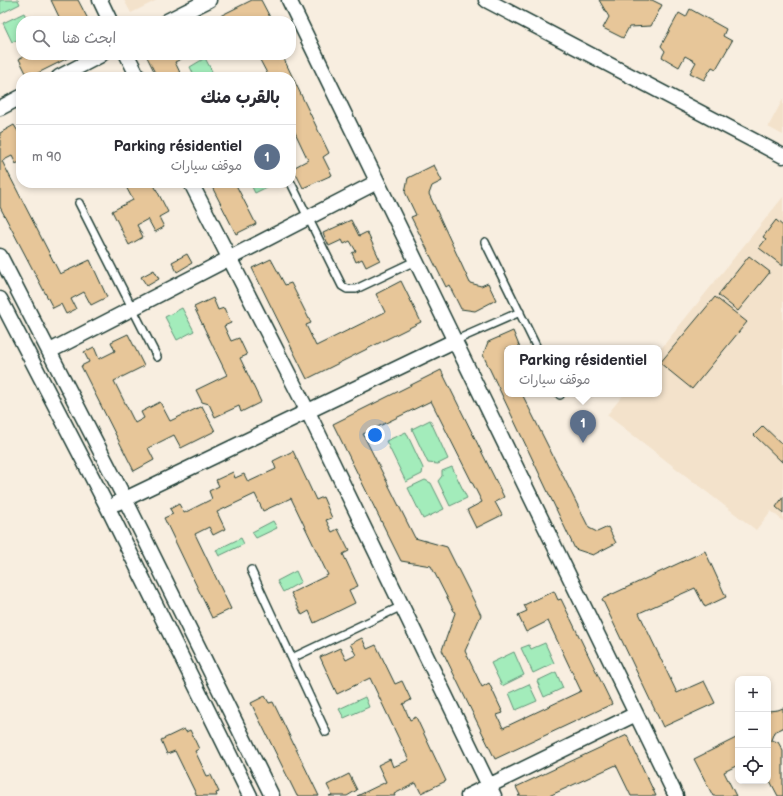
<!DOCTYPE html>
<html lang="ar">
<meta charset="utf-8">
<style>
:root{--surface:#fff;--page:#f2f2f3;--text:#2b2b33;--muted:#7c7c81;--line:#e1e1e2;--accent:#111827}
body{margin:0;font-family:"Balsamiq Sans","Playpen Sans Arabic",sans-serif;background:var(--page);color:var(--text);direction:rtl}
.controls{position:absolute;right:12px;bottom:12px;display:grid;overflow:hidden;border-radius:8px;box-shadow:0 2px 6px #0003}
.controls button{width:36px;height:36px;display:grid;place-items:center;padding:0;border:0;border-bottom:1px solid var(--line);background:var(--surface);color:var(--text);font:20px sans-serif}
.you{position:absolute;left:375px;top:435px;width:14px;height:14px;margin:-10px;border:3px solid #fff;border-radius:50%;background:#1a73e8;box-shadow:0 0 0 6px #1a73e833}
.badge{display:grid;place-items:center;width:26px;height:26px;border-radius:50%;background:var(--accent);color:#fff;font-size:13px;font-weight:700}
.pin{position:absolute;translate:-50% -33px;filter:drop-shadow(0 1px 2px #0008)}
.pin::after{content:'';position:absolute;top:21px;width:14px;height:12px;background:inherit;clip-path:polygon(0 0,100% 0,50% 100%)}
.popup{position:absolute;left:504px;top:345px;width:158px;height:52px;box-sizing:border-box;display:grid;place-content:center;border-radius:8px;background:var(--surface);filter:drop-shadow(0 1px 3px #0005);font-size:13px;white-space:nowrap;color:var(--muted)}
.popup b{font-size:15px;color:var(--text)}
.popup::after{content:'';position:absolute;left:50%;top:100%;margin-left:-8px;border:8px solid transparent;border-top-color:var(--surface)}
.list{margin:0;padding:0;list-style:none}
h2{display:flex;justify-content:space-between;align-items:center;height:52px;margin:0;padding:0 16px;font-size:17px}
h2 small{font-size:13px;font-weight:400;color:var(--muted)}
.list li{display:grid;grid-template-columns:26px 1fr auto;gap:12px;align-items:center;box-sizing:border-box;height:64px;padding:0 16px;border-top:1px solid var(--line)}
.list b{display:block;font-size:15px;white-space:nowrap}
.list p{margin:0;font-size:13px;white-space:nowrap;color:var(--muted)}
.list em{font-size:13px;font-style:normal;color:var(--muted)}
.icon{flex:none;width:22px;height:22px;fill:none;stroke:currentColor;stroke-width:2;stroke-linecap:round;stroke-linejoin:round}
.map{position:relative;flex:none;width:783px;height:796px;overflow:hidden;direction:ltr}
.search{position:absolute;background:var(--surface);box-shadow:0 2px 6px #0003;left:16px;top:16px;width:280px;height:44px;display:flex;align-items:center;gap:10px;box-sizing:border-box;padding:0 14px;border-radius:16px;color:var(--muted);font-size:15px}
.panel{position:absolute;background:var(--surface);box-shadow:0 2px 6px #0003;left:16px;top:72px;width:280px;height:116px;border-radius:16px;direction:rtl}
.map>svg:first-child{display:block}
.built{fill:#f3e2cb}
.green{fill:#a3ecbb;stroke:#619478}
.building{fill:#e7c699;stroke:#1f3d34}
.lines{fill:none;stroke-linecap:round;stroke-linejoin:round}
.lane-casing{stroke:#1f3d34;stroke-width:10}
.street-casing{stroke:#1f3d34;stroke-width:17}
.lane{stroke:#fff;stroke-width:7}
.street{stroke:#fff;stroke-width:14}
</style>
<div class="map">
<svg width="783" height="796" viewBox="0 0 783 796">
<rect width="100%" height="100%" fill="#f8eee0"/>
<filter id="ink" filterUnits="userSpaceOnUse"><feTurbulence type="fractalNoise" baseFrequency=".025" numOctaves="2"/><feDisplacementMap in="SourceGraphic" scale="8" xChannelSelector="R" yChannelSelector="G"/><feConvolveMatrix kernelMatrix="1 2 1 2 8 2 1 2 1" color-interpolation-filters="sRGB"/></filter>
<g filter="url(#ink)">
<path class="built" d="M124,0H157L131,13Z
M783,99V135L768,127Z
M783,197V521L771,511L756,530L607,415L624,394H659V351Z"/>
<path class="green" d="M0,0H18L20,4L0,14Z
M24,13L28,21H21V38L12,42L3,23Z
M205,58L215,77H195L190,67Z
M250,183H271V185L255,193Z
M182,308L194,331L177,340L165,317Z
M430,420L448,459L438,464L428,463L412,429Z
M406,432L423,468L422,474L406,482L386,441Z
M452,467L467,498L450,506L438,481L442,476V471Z
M425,480L431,483L444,509L423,519L408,488Z
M273,521L277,528L256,538L252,532Z
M241,538L244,544L219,556L216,550Z
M296,571L301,582L283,592L277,581Z
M545,643L554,663L533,673L521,648L529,645L531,649Z
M514,652L524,675L502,686L491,663Z
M556,672L563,688L544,697L537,681Z
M529,684L537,701L516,710L509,693Z
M365,697L369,707L344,718L339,709Z"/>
<path class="building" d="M51,0H78L89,21H61Z
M252,0H261L272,21H210Z
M599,0H652L662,5L651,26L629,27L623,38L603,28L609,17Z
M690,9L726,29L723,36L732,41L716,69L712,67L704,80L690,73L696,62L685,56L679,67L662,57L665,51L661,46L679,13L686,17Z
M26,55H74L30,77H28L19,59Z
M146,55H189L175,62L182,77H157Z
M270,55H282L329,153L323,157L332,175L303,188L293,168L308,160L291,124V77H269L260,60Z
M14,125L21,136V161L16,164L12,156L2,161L60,274L90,260L107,297L91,305L84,292L71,299L76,309L66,314L61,304L53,308L0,207V133Z
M434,165L442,181L432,186L429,194L470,283L481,286L488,283L496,300L475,311L461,309L449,285L446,287L411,217L416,215L405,192L408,178Z
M124,183H153L168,212L159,217L164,227L155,232L148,219L137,225L143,237L129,245L112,211L133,200Z
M210,183H235L256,224L236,234Z
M351,220L359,236L367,232L380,260L366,267L362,259L356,262L352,253L356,251L350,241L344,244L342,240L329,246L323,233Z
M776,220L783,226V266L759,248L766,239L763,237Z
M187,254L192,263L177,272L172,262Z
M749,256L770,272L738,311L718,295Z
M271,259L285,285L291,283L311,323L306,325L316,346L385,312L376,294L401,281L421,322L307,379L252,268Z
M154,270L159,279L147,286L141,277Z
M715,297L747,322L692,389L660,363Z
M213,298L218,310L224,308L231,323L224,326L231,341L239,338L247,355L240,358L261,402L241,412L239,406L215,417L209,404L202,402L196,390L227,375L194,307Z
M513,331L520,348H507V394H522L589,528L597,532L608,527L616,543L593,555L575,549L483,355L488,342Z
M128,334L144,366L114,381L135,423L144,418L141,412L160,402L170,421L202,406L215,431L181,448L174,435L148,448L154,460L134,471L81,366L89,362L84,352L94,347L99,359L115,351L111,342Z
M441,370L504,497L495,502L502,515L476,528L467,510L482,502L431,401L363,434L415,538L447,547L481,615L465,651L482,687L489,683L503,713L497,715L503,728L581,691L548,621L526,632L518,615L527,611L524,605L554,591L558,600L561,599L612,704L495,759L442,650L455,613L431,566L401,561L333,424Z
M763,426L783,445V463L754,435Z
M293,451L316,500L323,497L332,518L326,520L332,532L338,529L349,551L343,554L358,586L349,590L355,603L314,623L309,611L302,615L291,593L328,575L291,498L263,511L255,494L217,512L225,529L213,535L209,527L195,534L231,609L212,618L164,518L173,514L170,509L179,504L184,513L212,499L209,491L219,486L216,480L233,472L235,478L244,474L248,482L276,469L273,461Z
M783,497V513L776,507Z
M705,551L726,597L705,607L695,588L639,613L677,693L704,681L715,703L663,727L602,599Z
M362,638L367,649L376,645L395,684L402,681L411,700L403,704L410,720L416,717L446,781L421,793L416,783L394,794L395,796H357L386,782L378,765L390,759L393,767L409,760L370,678L337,694L320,657L340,648L346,660L356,655L350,644Z
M265,696L269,703L273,702L319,796H297L251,703Z
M783,708V728L774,732L771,740L778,742L783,751V796H778L768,777V711L778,710Z
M184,729L186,732L190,730L199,749L195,751L207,776L211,775L219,792L216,793L217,796H197L175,751L167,754L161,740Z
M627,735L656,796H631L616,765L549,796H518L520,795L516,787Z
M738,737V765L724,772L736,796H713L694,759Z
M349,774L357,790L347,796H329L332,795L327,785Z"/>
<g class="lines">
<g class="lane-casing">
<path id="lane" d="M291,183L342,286L347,289H356L415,261
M79,203L157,357
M485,242L537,348
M454,341L520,312
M560,394V395
M251,570L326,732
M292,658L402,606"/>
</g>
<g class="street-casing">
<path id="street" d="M100,0L110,21
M289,0L676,796
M486,0L783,156
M167,21L209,0
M127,55L138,77
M59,77L101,55
M0,108L21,97
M191,183L308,412L494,796
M0,256L125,499L272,796
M0,299L108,508L250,796
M50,351L377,182
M117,503L454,341
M468,796L636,714"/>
</g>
<use href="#lane" class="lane"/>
<use href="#street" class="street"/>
</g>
</g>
</svg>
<div class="controls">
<button>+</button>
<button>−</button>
<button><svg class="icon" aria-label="locate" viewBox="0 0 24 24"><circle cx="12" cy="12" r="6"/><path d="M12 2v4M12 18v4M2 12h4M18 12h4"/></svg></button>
</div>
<div class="you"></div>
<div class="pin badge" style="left:583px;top:443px;background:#5c6f8a">1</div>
<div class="popup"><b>Parking résidentiel</b>موقف سيارات</div>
<div class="search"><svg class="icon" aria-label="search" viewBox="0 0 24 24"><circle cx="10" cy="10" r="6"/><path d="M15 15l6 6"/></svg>ابحث هنا</div>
<section class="panel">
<h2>بالقرب منك<small></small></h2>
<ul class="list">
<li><span class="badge" style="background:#5c6f8a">1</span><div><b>Parking résidentiel</b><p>موقف سيارات</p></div><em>90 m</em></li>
</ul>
</section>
</div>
